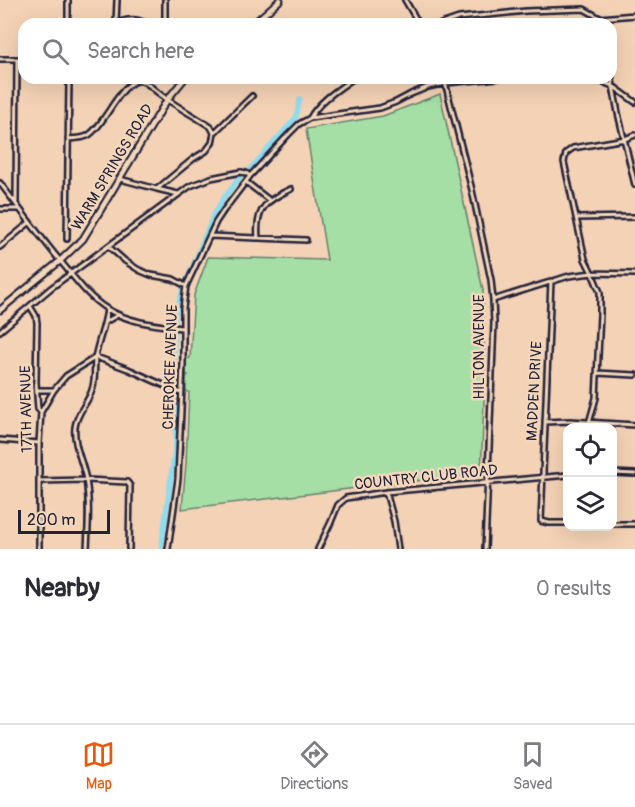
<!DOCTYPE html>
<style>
:root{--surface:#fff;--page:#f2f2f3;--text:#2b2b33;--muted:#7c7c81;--line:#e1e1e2;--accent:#ea580c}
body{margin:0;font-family:Pangolin,sans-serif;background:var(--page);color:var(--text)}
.controls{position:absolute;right:18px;bottom:18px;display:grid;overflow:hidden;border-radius:12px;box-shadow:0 6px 24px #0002}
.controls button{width:54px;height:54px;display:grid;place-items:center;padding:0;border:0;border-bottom:2px solid var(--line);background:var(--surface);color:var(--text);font:30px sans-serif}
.scale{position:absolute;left:18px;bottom:15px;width:92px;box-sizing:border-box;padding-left:6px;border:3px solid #22223b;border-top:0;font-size:16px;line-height:21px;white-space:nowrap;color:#22223b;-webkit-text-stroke:4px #f4d7ba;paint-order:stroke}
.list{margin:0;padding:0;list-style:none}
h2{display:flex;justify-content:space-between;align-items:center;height:78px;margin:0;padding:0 24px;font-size:26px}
h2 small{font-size:20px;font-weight:400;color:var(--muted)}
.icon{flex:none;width:33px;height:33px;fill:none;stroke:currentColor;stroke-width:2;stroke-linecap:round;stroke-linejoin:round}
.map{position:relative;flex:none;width:635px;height:549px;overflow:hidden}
.search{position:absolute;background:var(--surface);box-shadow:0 6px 24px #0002;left:18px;right:18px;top:18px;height:66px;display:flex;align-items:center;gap:15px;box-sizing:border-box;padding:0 21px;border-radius:18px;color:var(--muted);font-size:22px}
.sheet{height:174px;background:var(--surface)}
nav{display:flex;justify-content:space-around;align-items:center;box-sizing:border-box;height:84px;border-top:2px solid var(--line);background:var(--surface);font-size:16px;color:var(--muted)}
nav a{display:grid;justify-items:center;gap:3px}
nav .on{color:var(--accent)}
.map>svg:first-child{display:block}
.green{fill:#a5dfa5;stroke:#648070;stroke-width:1.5}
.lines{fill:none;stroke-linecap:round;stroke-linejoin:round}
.river{stroke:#8fdcee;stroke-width:5}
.minor-casing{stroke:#22223b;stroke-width:8}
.major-casing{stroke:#22223b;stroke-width:9}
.minor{stroke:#f4d7ba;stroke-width:3}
.major{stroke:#f4d7ba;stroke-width:4.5}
.labels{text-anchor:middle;stroke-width:5;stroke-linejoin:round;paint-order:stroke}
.street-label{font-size:15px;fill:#22223b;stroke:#f4d7ba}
</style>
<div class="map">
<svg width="635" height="549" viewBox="0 0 635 549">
<rect width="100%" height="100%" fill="#f4d2b5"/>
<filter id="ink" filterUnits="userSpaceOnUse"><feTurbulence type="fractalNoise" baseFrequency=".0167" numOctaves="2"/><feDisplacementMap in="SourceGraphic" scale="12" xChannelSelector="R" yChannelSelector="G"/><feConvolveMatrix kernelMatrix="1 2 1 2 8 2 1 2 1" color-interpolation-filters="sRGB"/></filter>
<g filter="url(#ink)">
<path class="green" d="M440,94L483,290L485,376L481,473L182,509L186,464L189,392L186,391V377L188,375L186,374V359L190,358L194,295L208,257L327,260L306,129L383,116Z"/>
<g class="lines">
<path class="river" d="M251,168L292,122L296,117L300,99
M193,266L213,216L223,199L240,177
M186,283L191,269
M175,324L176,311L183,289
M174,333L175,387
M161,549L176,440L174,397"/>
<g class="minor-casing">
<path id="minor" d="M68,0V24
M405,0L419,24
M116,23L117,0
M115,24C126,19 137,18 147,24
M162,24L165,17V0
M441,24L459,18L526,11L584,9L600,18L635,15
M0,59H24
M611,75L618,113L635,185
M444,78L472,190L491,280L493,300L494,323L485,549
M592,78L613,86L635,102
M310,118C319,101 339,89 354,78
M214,133L252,96
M68,139C74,138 81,139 87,136C105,127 121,78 141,81C147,82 152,88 156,91C173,105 193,115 211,127L214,133L212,143L206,151L193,159L157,189L120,179
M246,182L269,200
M0,183C21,210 40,237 62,263C76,280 88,297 107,309C130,323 157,325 182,328
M157,189L178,194
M16,202L17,59
M0,209H19
M577,218L635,217
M210,236L306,240
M258,238C255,208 267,200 291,189
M67,239L69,78
M108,246L125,261L139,270L151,275L173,279L186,286
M0,247L29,223
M551,281L541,521L549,523H568
M493,300L569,276L592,273L635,274
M30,306L36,316L37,323L36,382L38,409L41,412L39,443V549
M105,322L118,315
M0,331L51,288L190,186L211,178L241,172L246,173L250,176
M597,373L635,375
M37,390H54
M41,412L54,390L66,376L96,357L128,369L181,393
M545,422L570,421L635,425
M589,423L596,398L600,314V292L592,273L585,259L564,162L566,153L573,148L625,139L635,135
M0,440L39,443
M612,473L635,474
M39,481L86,480L127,482L130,486L129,549
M386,492L394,521L398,549
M612,524H635
M87,549C88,527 90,502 86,480C83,462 73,445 75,427C77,412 88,403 92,390C96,379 94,368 95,358C98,341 105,326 107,309
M168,549L178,479L183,364V308L186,286L216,222L224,210L250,176L288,135L299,124L310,118L380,108L396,102L411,94L428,87L446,83L498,78
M318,549L331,522L338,505L346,498L386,492L568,475"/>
</g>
<g class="major-casing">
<path id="major" d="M253,24L280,0
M0,310L60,261L83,239L167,100L185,78"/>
</g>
<use href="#minor" class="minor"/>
<use href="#major" class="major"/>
</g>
</g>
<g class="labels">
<g class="street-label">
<text transform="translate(112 167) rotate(-59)" y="5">WARM SPRINGS ROAD</text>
<text transform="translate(479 347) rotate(-90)" y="5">HILTON AVENUE</text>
<text transform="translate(170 367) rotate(-88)" y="5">CHEROKEE AVENUE</text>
<text transform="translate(534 391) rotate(-87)" y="5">MADDEN DRIVE</text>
<text transform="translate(26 409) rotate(-91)" y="5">17TH AVENUE</text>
<text transform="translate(426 477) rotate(-6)" y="5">COUNTRY CLUB ROAD</text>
</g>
</g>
</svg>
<div class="controls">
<button><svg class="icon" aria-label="locate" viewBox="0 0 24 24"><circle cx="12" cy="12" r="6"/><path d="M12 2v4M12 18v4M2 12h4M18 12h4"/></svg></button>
<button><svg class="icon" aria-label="layers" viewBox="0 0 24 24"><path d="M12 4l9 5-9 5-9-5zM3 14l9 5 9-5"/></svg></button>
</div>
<div class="scale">200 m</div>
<div class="search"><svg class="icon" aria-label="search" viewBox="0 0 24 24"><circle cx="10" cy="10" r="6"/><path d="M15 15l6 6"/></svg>Search here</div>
</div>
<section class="sheet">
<h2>Nearby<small>0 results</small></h2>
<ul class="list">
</ul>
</section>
<nav>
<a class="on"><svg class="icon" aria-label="map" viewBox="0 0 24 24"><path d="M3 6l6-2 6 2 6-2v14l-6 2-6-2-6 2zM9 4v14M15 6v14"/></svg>Map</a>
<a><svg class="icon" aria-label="directions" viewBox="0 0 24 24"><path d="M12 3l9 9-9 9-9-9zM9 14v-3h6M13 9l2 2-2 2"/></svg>Directions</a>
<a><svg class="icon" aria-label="saved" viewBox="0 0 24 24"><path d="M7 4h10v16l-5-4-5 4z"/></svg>Saved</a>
</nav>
